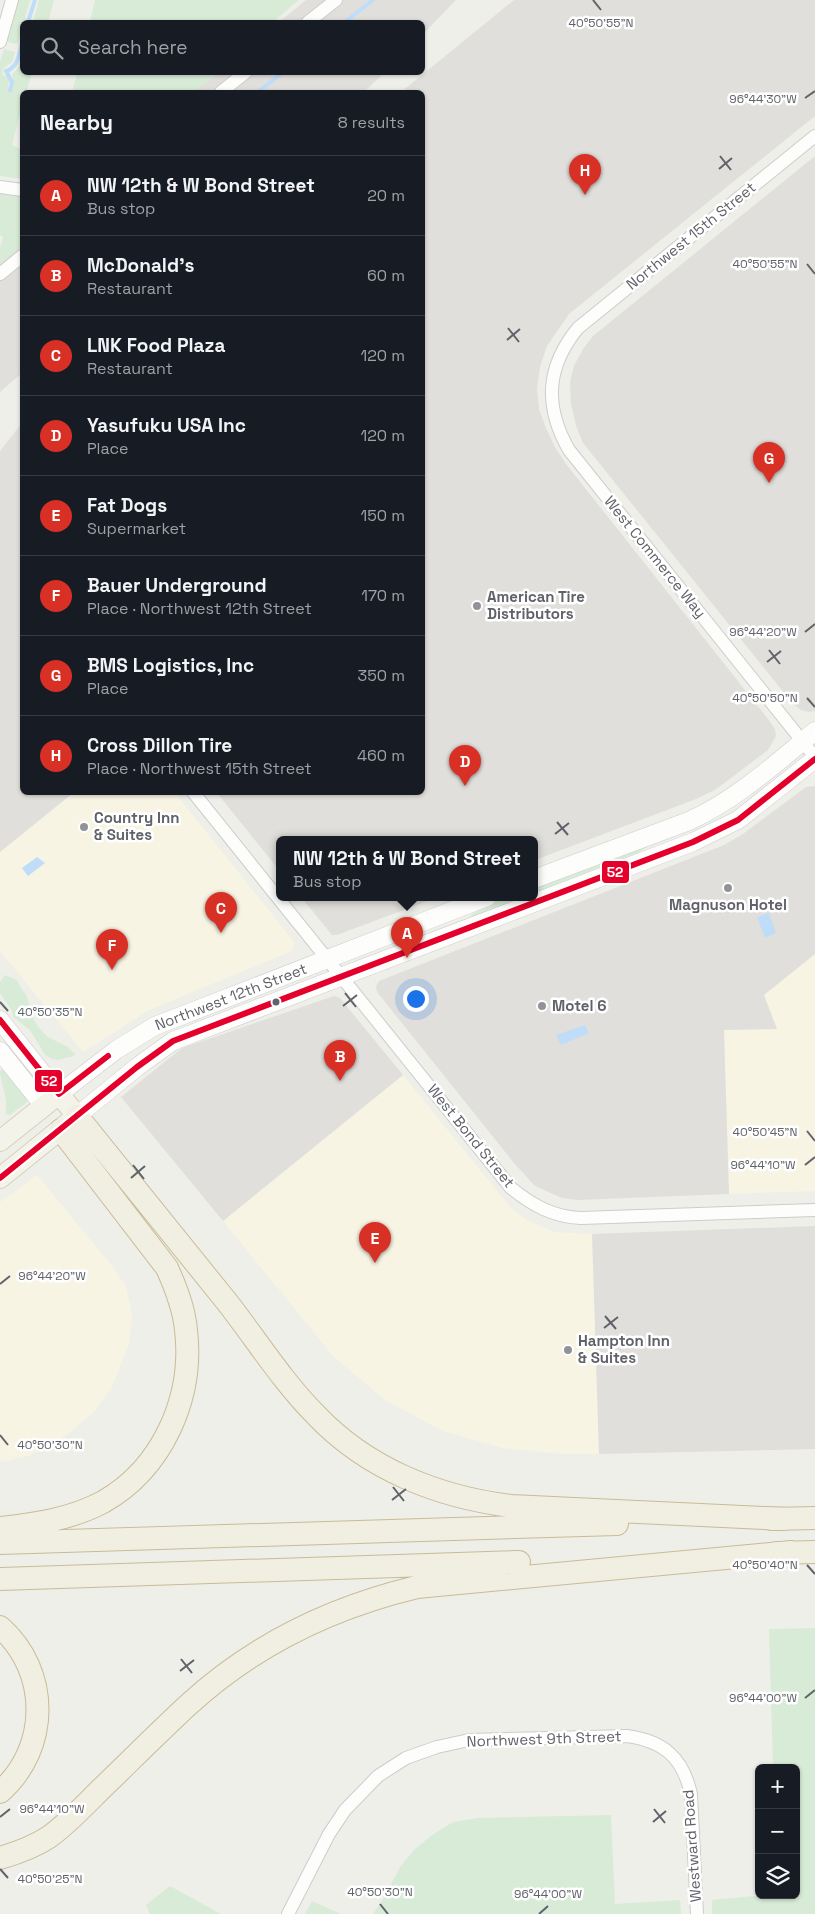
<!DOCTYPE html>
<meta charset="utf-8">
<style>
:root{--surface:#171b24;--page:#242831;--text:#f1f3f6;--muted:#9ea1a6;--line:#363941;--accent:#d93025}
body{margin:0;font-family:"Space Grotesk",sans-serif;background:var(--page);color:var(--text)}
.controls{position:absolute;right:15px;bottom:15px;display:grid;overflow:hidden;border-radius:8px;box-shadow:0 1px 4px #0004}
.controls button{width:45px;height:45px;display:grid;place-items:center;padding:0;border:0;border-bottom:1px solid var(--line);background:var(--surface);color:var(--text);font:25px sans-serif}
.you{position:absolute;left:415px;top:998px;width:18px;height:18px;margin:-12px;border:4px solid #fff;border-radius:50%;background:#1a73e8;box-shadow:0 0 0 8px #1a73e833}
.badge{display:grid;place-items:center;width:32px;height:32px;border-radius:50%;background:var(--accent);color:#fff;font-size:16px;font-weight:700}
.pin{position:absolute;translate:-50% -41px;filter:drop-shadow(0 1px 2px #0008)}
.pin::after{content:'';position:absolute;top:26px;width:18px;height:15px;background:inherit;clip-path:polygon(0 0,100% 0,50% 100%)}
.popup{position:absolute;left:276px;top:836px;width:262px;height:65px;box-sizing:border-box;display:grid;place-content:center;border-radius:8px;background:var(--surface);filter:drop-shadow(0 1px 4px #0005);font-size:16px;white-space:nowrap;color:var(--muted)}
.popup b{font-size:19px;color:var(--text)}
.popup::after{content:'';position:absolute;left:50%;top:100%;margin-left:-10px;border:10px solid transparent;border-top-color:var(--surface)}
.list{margin:0;padding:0;list-style:none}
h2{display:flex;justify-content:space-between;align-items:center;height:65px;margin:0;padding:0 20px;font-size:21px}
h2 small{font-size:16px;font-weight:400;color:var(--muted)}
.list li{display:grid;grid-template-columns:32px 1fr auto;gap:15px;align-items:center;box-sizing:border-box;height:80px;padding:0 20px;border-top:1px solid var(--line)}
.list b{display:block;font-size:19px;white-space:nowrap}
.list p{margin:0;font-size:16px;white-space:nowrap;color:var(--muted)}
.list em{font-size:16px;font-style:normal;color:var(--muted)}
.icon{flex:none;width:28px;height:28px;fill:none;stroke:currentColor;stroke-width:2;stroke-linecap:round;stroke-linejoin:round}
.map{position:relative;flex:none;width:815px;height:1914px;overflow:hidden}
.search{position:absolute;background:var(--surface);box-shadow:0 1px 4px #0004;left:20px;top:20px;width:405px;height:55px;display:flex;align-items:center;gap:12px;box-sizing:border-box;padding:0 18px;border-radius:8px;color:var(--muted);font-size:19px}
.panel{position:absolute;background:var(--surface);box-shadow:0 1px 4px #0004;left:20px;top:90px;width:405px;height:705px;border-radius:8px}
.map>svg:first-child{display:block}
.commercial{fill:#f7f4e4}
.industrial{fill:#e0dfdb}
.green{fill:#d7ebd6}
.water{fill:#bfddf9}
.lines{fill:none;stroke-linecap:round;stroke-linejoin:round}
.stream{stroke:#bfddf9;stroke-width:4}
.minor-casing{stroke:#cccdcc;stroke-width:14}
.secondary-casing{stroke:#cdcdcd;stroke-width:19}
.primary-casing{stroke:#d7d0b8;stroke-width:22}
.motorway-casing{stroke:#c8bc96;stroke-width:24}
.minor{stroke:#fdfdfc;stroke-width:12}
.secondary{stroke:#fdfdfc;stroke-width:18}
.primary{stroke:#f4f3e9;stroke-width:20}
.motorway{stroke:#f1eee2;stroke-width:22}
.bus-1-casing{stroke:#fff;stroke-width:10}
.bus-1{stroke:#e4002b;stroke-width:6}
.ticks{fill:none;stroke:#5f6268;stroke-width:2}
.poi-dot{fill:#919396;stroke:#fff;stroke-width:2}
.bus-dot{fill:#5f6268;stroke:#fff;stroke-width:2}
.labels{text-anchor:middle;stroke-width:5;stroke-linejoin:round;paint-order:stroke}
.street-label{font-size:15px;fill:#5f6268;stroke:#fff}
.poi-label{font-size:15px;font-weight:bold;fill:#5f6268;stroke:#fff;text-anchor:start}
.ticks-label{font-size:12px;text-anchor:middle;fill:#5f6268;stroke:#fff;stroke-width:5;stroke-linejoin:round;paint-order:stroke}
.line-badge{stroke:#fff;stroke-width:2}
.badge-label{font-size:14px;text-anchor:middle;font-weight:bold;fill:#fff}
</style>
<div class="map">
<svg width="815" height="1914" viewBox="0 0 815 1914">
<rect width="100%" height="100%" fill="#efefea"/>
<path class="commercial" d="M73,793H175L295,943L292,951L149,1010L83,1052L0,951V852Z
M815,954V1191L729,1194L724,1030L776,1029L764,995Z
M403,1075L511,1208L527,1220L554,1232L592,1234L599,1454H564L503,1448L443,1431L385,1400L334,1357L223,1221Z
M37,1175L112,1266L126,1286L132,1315L129,1344L112,1387L94,1412L64,1437L29,1456L0,1462V1202Z"/>
<path class="industrial" d="M306,0H456L423,34L422,22H279Z
M514,0H815V116L569,314L547,346L540,367L537,389L539,409L546,428L555,447L566,464L768,719L775,729L776,736L768,750L715,790L696,799L535,860L534,839H280L279,870L217,793L422,792V92H401Z
M218,73H384L364,92H193Z
M815,156V711L809,712L801,710L793,704L583,443L576,426L571,404L570,382L574,366L583,349L593,336Z
M22,232V373L0,392V253Z
M22,423V792L73,793L0,852V451Z
M815,786V954L764,995L777,1029L724,1030L729,1194L577,1200L562,1198L535,1186L514,1163L377,992L376,986L379,981L724,845L743,834L806,787Z
M301,897H438L337,935H332Z
M334,996L340,998L403,1075L223,1221L121,1097L182,1048Z
M815,1226V1449L599,1454L592,1234Z"/>
<path class="green" d="M18,0H30L18,43L14,44L6,41Z
M39,0H54L48,22H33Z
M95,0H299L273,22H90Z
M4,49L15,52L12,62L4,68L2,74L5,76H8L10,79L7,89H11L13,79L12,74L19,67L22,57V72L32,73L26,92H22V107L12,145L21,149L20,155H22V179L0,176V62Z
M77,73V72L217,73L194,92H72Z
M0,192L22,195V246L0,264V247L3,237L0,235Z
M654,842L635,855L535,894V885Z
M503,897H528L473,918L471,915L488,903Z
M5,975L17,980L22,990L26,994L34,1020L39,1028L48,1037L68,1047L75,1054L74,1056L58,1060L52,1059L45,1055L30,1030L13,1017L12,1011L0,993V982Z
M2,1069L28,1099L26,1103L10,1115L6,1114V1100L0,1074V1071Z
M815,1628V1914H712V1900L765,1895H796V1768H773L769,1629Z
M611,1815L615,1904L680,1900L681,1914H373L385,1896L400,1867L415,1849L432,1835L453,1822L477,1818Z
M170,1886L221,1914H150L146,1905Z
M312,1901L341,1914H305Z"/>
<path class="water" d="M37,857L45,863L28,876L22,868Z
M769,913L776,933L765,938L757,917Z
M585,1025L589,1033L561,1045L556,1035Z"/>
<g class="lines">
<path class="stream" d="M28,22L35,0
M345,22L373,0
M10,90L12,82L6,71C18,68 19,54 22,43
M258,92L283,72"/>
<g class="minor-casing">
<path id="minor" d="M308,22L336,0
M0,42L12,0
M221,92L246,72
M815,136L578,328C546,367 544,406 569,450L815,757
M0,187L22,190
M0,274L22,256
M193,792L511,1188C532,1205 553,1217 581,1218L815,1210
M288,1914L329,1834L345,1810L378,1776L406,1758L437,1747L469,1740L627,1736C664,1741 683,1758 691,1794L697,1914"/>
</g>
<g class="secondary-casing">
<path id="secondary" d="M534,879L689,821C737,799 775,764 815,731
M0,1020L59,1094L116,1050L155,1026L487,897
M0,1051L44,1106
M77,1116L137,1067L173,1041L693,842L738,820L815,759"/>
</g>
<g class="primary-casing">
<path id="primary" d="M0,1141L59,1094L77,1116L0,1178"/>
</g>
<g class="motorway-casing">
<path id="motorway" d="M77,1116C127,1178 177,1240 227,1302C256,1339 282,1381 316,1415C367,1469 438,1497 511,1506L786,1519
M771,1519L815,1518
M0,1528C36,1524 71,1519 103,1502C163,1468 194,1397 186,1330C184,1308 176,1288 167,1268L61,1130
M0,1543L617,1524
M776,1553L815,1552
M0,1579L519,1562
M0,1627C50,1671 50,1748 0,1792
M0,1858C17,1853 34,1847 49,1837C67,1824 83,1807 99,1791C128,1763 157,1734 187,1706C253,1645 329,1608 417,1587L791,1552"/>
</g>
<use href="#minor" class="minor"/>
<use href="#secondary" class="secondary"/>
<use href="#primary" class="primary"/>
<use href="#motorway" class="motorway"/>
<g class="bus-1-casing">
<path id="bus-1" d="M0,1020L59,1094L108,1056
M0,1178L137,1067L173,1041L693,842L738,820L815,759"/>
</g>
<use href="#bus-1" class="bus-1"/>
</g>
<path class="ticks" d="M593,0L601,10M805,98L815,91M720,156L731,170M719,169L732,158M807,264L815,274M508,328L519,342M507,340L520,329M805,632L815,624M769,650L780,664M767,662L781,651M807,698L815,707M557,822L568,835M555,834L569,823M345,993L356,1007M0,1002L8,1011M343,1006L357,995M807,1131L815,1141M133,1165L144,1179M805,1165L815,1157M131,1178L145,1166M0,1284L10,1276M605,1316L616,1329M604,1328L618,1317M0,1435L8,1445M393,1487L404,1501M392,1500L406,1489M807,1565L815,1574M181,1659L192,1673M180,1671L194,1660M805,1698L815,1690M654,1809L665,1823M0,1817L10,1809M653,1822L666,1811M0,1869L8,1878M380,1904L388,1914M539,1914L548,1906"/>
<g class="poi-dot">
<circle cx="477" cy="606" r="5"/>
<circle cx="84" cy="827" r="5"/>
<circle cx="728" cy="888" r="5"/>
<circle cx="542" cy="1006" r="5"/>
<circle cx="568" cy="1350" r="5"/>
</g>
<circle class="bus-dot" cx="276" cy="1002" r="4.5"/>
<g class="labels">
<g class="street-label">
<text transform="translate(691 236) rotate(-39)" y="5">Northwest 15th Street</text>
<text transform="translate(655 557) rotate(51)" y="5">West Commerce Way</text>
<text transform="translate(231 997) rotate(-21)" y="5">Northwest 12th Street</text>
<text transform="translate(471 1136) rotate(51)" y="5">West Bond Street</text>
<text transform="translate(544 1739) rotate(-2)" y="5">Northwest 9th Street</text>
<text transform="translate(692 1846) rotate(-94)" y="5">Westward Road</text>
</g>
<g class="poi-label">
<text x="487" y="602">American Tire<tspan x="487" dy="17">Distributors</tspan></text>
<text x="94" y="823">Country Inn<tspan x="94" dy="17">&amp; Suites</tspan></text>
<text x="728" y="910" text-anchor="middle">Magnuson Hotel</text>
<text x="552" y="1011">Motel 6</text>
<text x="578" y="1346">Hampton Inn<tspan x="578" dy="17">&amp; Suites</tspan></text>
</g>
</g>
<g class="ticks-label">
<text x="601" y="27">40°50'55"N</text>
<text x="763" y="103">96°44'30"W</text>
<text x="765" y="268">40°50'55"N</text>
<text x="763" y="636">96°44'20"W</text>
<text x="765" y="702">40°50'50"N</text>
<text x="50" y="1016">40°50'35"N</text>
<text x="765" y="1136">40°50'45"N</text>
<text x="763" y="1169">96°44'10"W</text>
<text x="52" y="1280">96°44'20"W</text>
<text x="50" y="1449">40°50'30"N</text>
<text x="765" y="1569">40°50'40"N</text>
<text x="763" y="1702">96°44'00"W</text>
<text x="52" y="1813">96°44'10"W</text>
<text x="50" y="1883">40°50'25"N</text>
<text x="380" y="1896">40°50'30"N</text>
<text x="548" y="1898">96°44'00"W</text>
</g>
<g class="line-badge">
<rect x="601" y="860" width="29" height="24" rx="5" fill="#e4002b"/>
<rect x="34" y="1069" width="29" height="24" rx="5" fill="#e4002b"/>
</g>
<g class="badge-label">
<text x="615" y="877">52</text>
<text x="49" y="1086">52</text>
</g>
</svg>
<div class="controls">
<button>+</button>
<button>−</button>
<button><svg class="icon" aria-label="layers" viewBox="0 0 24 24"><path d="M12 4l9 5-9 5-9-5zM3 14l9 5 9-5"/></svg></button>
</div>
<div class="you"></div>
<div class="pin badge" style="left:407px;top:958px">A</div>
<div class="popup"><b>NW 12th &amp; W Bond Street</b>Bus stop</div>
<div class="pin badge" style="left:340px;top:1081px">B</div>
<div class="pin badge" style="left:221px;top:933px">C</div>
<div class="pin badge" style="left:465px;top:786px">D</div>
<div class="pin badge" style="left:375px;top:1263px">E</div>
<div class="pin badge" style="left:112px;top:970px">F</div>
<div class="pin badge" style="left:769px;top:483px">G</div>
<div class="pin badge" style="left:585px;top:195px">H</div>
<div class="search"><svg class="icon" aria-label="search" viewBox="0 0 24 24"><circle cx="10" cy="10" r="6"/><path d="M15 15l6 6"/></svg>Search here</div>
<section class="panel">
<h2>Nearby<small>8 results</small></h2>
<ul class="list">
<li><span class="badge">A</span><div><b>NW 12th &amp; W Bond Street</b><p>Bus stop</p></div><em>20 m</em></li>
<li><span class="badge">B</span><div><b>McDonald's</b><p>Restaurant</p></div><em>60 m</em></li>
<li><span class="badge">C</span><div><b>LNK Food Plaza</b><p>Restaurant</p></div><em>120 m</em></li>
<li><span class="badge">D</span><div><b>Yasufuku USA Inc</b><p>Place</p></div><em>120 m</em></li>
<li><span class="badge">E</span><div><b>Fat Dogs</b><p>Supermarket</p></div><em>150 m</em></li>
<li><span class="badge">F</span><div><b>Bauer Underground</b><p>Place · Northwest 12th Street</p></div><em>170 m</em></li>
<li><span class="badge">G</span><div><b>BMS Logistics, Inc</b><p>Place</p></div><em>350 m</em></li>
<li><span class="badge">H</span><div><b>Cross Dillon Tire</b><p>Place · Northwest 15th Street</p></div><em>460 m</em></li>
</ul>
</section>
</div>
